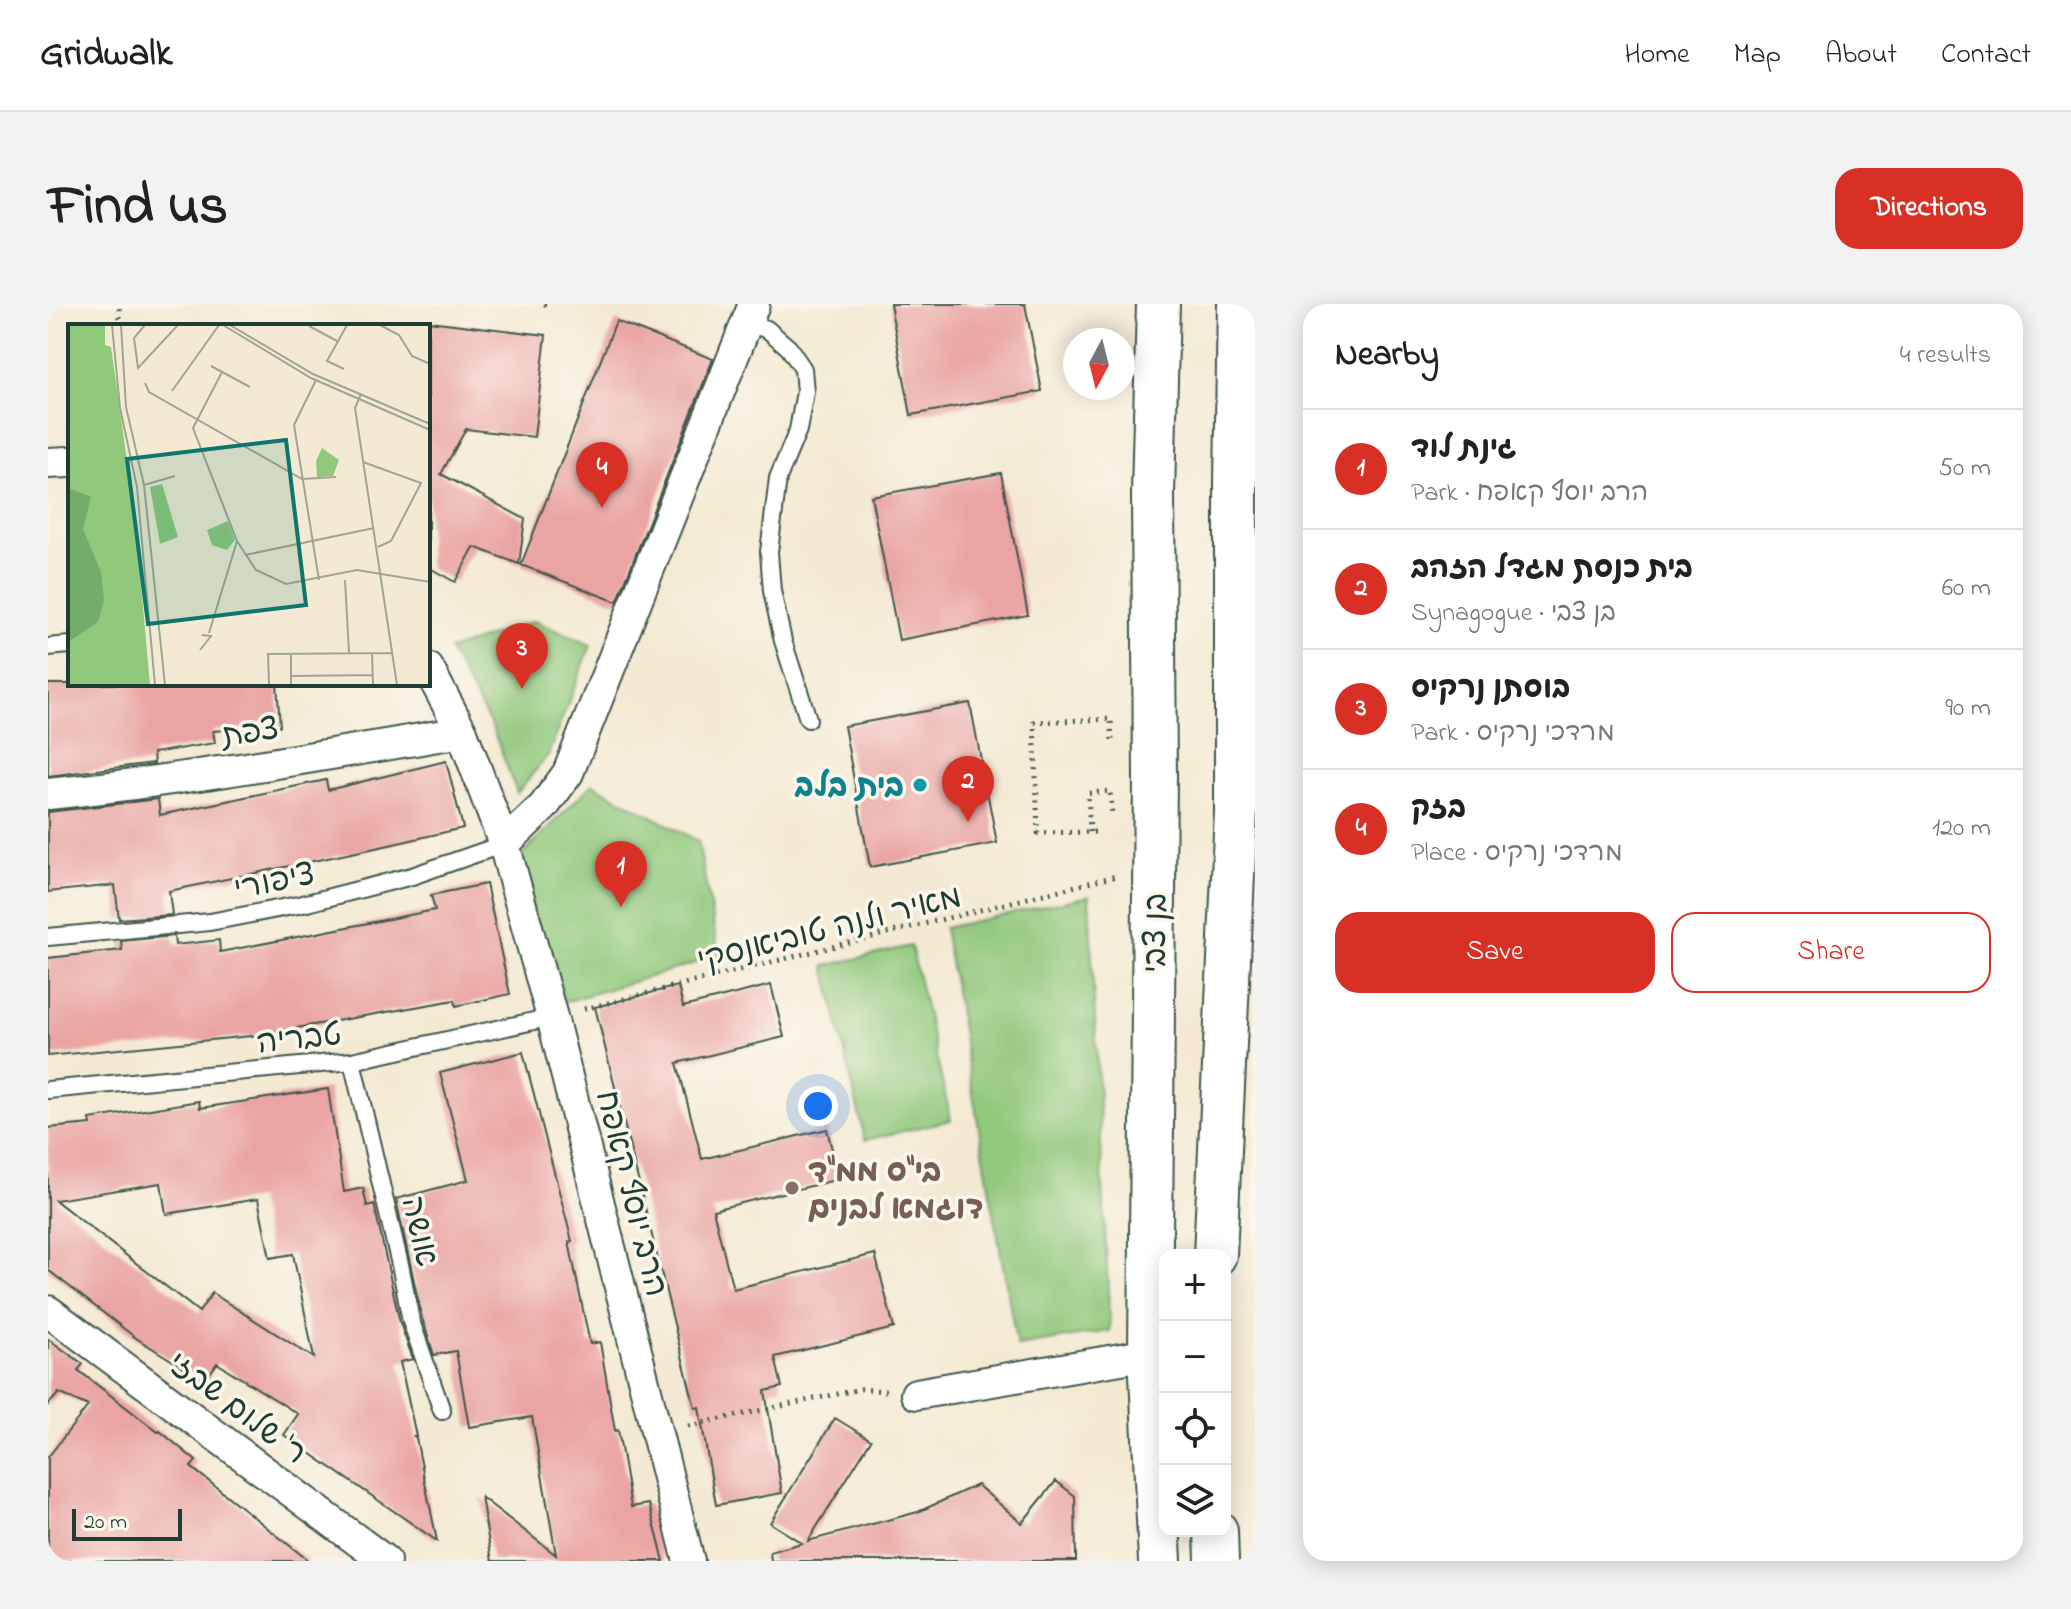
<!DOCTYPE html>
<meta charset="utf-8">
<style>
:root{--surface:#fff;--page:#f2f2f2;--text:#222;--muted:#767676;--line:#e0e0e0;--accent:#d93025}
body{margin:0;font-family:"Indie Flower","Playpen Sans Hebrew",sans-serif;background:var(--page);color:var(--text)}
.controls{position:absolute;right:24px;bottom:24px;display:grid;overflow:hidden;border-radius:16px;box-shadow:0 4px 20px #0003}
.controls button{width:72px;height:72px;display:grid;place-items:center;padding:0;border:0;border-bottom:2px solid var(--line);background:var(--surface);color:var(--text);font:40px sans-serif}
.compass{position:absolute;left:1015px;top:24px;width:72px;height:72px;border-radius:50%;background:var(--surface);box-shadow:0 4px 20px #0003;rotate:187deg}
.scale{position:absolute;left:24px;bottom:20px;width:110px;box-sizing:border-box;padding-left:8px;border:4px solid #1f3d34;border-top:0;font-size:22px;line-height:28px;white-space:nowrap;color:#1f3d34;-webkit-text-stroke:6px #fbf7ec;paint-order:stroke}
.you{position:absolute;left:770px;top:802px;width:28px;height:28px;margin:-20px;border:6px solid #fff;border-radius:50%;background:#1a73e8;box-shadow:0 0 0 12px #1a73e833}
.badge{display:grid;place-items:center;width:52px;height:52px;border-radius:50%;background:var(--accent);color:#fff;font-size:26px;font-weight:700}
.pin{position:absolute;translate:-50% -66px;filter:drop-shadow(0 2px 4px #0008)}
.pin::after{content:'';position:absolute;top:42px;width:28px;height:24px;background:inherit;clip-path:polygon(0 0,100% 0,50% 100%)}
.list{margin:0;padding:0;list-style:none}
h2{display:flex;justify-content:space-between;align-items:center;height:104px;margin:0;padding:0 32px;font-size:34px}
h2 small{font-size:26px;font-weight:400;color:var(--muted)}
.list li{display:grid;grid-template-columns:52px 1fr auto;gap:24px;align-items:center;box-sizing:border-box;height:120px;padding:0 32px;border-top:2px solid var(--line)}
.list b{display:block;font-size:30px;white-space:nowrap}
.list p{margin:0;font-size:26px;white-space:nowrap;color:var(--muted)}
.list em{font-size:26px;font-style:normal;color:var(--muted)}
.actions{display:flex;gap:16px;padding:24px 32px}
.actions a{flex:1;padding:18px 0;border:2px solid var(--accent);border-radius:24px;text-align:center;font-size:28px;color:var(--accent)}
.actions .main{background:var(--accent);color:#fff}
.icon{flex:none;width:44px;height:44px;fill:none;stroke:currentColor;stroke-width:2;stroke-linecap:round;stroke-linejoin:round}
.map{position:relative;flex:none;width:1207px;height:1257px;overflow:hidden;border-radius:24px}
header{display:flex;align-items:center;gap:48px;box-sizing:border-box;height:112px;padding:0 40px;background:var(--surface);border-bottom:2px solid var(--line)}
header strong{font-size:38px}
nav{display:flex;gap:44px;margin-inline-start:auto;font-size:28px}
.intro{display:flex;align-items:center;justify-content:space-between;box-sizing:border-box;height:192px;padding:0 48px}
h1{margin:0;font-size:56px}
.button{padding:20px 36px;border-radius:24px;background:var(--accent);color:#fff;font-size:28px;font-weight:700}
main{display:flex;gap:48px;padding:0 48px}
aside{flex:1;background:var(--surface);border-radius:24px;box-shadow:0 4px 20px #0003}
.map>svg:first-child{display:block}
.green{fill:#90c87c;stroke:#588258;stroke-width:2}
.building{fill:#eaa5a3;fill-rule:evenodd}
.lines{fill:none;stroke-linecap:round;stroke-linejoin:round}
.lane-casing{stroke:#3f574c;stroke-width:20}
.street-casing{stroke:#3f574c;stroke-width:34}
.secondary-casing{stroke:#3f574c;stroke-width:46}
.path{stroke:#3f574c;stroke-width:5;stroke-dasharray:2 6;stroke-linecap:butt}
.lane{stroke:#fff;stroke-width:16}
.street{stroke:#fff;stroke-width:30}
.secondary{stroke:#fff;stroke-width:42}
.culture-dot{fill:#0f9aa8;stroke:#fbf7ec;stroke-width:3}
.education-dot{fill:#8d6e63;stroke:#fbf7ec;stroke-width:3}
.labels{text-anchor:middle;stroke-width:7;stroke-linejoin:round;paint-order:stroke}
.street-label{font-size:32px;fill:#1f3d34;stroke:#fbf7ec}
.culture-label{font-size:32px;font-weight:bold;fill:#0d838f;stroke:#fbf7ec;text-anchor:end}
.education-label{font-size:32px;font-weight:bold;fill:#785e54;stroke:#fbf7ec;text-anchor:start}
.inset-road{fill:none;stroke:#9fa593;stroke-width:2}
.view{fill:#0f766e;fill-opacity:0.15;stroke:#0f766e;stroke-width:4}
.inset-edge{fill:none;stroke:#1f3d34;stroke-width:4}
</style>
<header>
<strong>Gridwalk</strong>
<nav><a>Home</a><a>Map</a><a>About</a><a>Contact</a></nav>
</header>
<div class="intro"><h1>Find us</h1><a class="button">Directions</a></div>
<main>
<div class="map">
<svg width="1207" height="1257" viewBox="0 0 1207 1257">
<rect width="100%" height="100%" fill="#fbf7ec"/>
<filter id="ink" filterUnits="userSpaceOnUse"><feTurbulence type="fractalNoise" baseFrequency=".0125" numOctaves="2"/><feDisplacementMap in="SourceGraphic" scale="16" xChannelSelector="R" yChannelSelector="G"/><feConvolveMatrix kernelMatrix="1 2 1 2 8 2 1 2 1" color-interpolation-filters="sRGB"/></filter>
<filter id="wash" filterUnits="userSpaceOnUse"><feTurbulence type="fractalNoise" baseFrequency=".006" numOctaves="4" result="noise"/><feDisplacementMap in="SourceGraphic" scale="32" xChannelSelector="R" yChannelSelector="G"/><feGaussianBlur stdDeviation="1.8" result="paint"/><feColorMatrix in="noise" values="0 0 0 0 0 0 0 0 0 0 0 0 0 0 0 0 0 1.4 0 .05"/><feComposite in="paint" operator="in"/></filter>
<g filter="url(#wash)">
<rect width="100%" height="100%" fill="#f4ead3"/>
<path class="green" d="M486,317L543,341L500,451L469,489L444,423L401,346Z
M544,480L650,537L671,652L510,700L472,553Z
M1041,592L1062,1027L969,1042L896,624Z
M863,642L903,816L817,836L777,662Z"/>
<g id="blocks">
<path class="building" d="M842,0H977L994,87L863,111Z
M380,17L498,31L486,133L418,125L393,170L477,215L471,260L426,243L407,278L380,263Z
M568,17L665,55L569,298L473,261Z
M953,169L980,311L851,336L823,192Z
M0,380H229L232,422L165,427L167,439L105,449L106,459L0,472Z
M922,399L949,539L822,563L796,422Z
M398,457L415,524L337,542L121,587L124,611L71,615L67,581L0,588V508L110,495L112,511L278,476L280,486Z
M438,580L462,690L408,702L407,696L203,732L0,752V654L74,646L73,637L126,632L127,641L171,636L172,648L387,606L383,591Z
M723,681L736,733L629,759L654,855L779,825L791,875L665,906L685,985L827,950L846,1024L727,1053L734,1083L717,1087L734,1189L668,1201L651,1103L647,1104L547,703L630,682L635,703Z
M475,748L524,937L521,938L542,1040L552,1038L567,1127L570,1126L583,1203L601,1200L616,1257H444L433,1193L508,1251L484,1113L421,1123L408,1047L386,1051L374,1014L348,895L420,876L392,769Z
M280,785L296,888L315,884L319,902L326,900L352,1019L365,1055L352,1058L368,1132H366L368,1134L389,1237L236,1131L250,1110L169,1059L157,1077L88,1034L0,966V824L43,820L42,815L151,797L152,804ZM113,879L118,910L210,895L222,954L245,950L266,1054L164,989L151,1008L7,896Z
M0,1035L35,1060L30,1066L110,1128L112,1127L148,1157L143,1163L261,1257H0V1153L40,1102L11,1089L0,1101Z
M787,1114L823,1136L760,1237L870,1208L929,1181L974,1219L1008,1177L1027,1192L1028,1257H723L722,1248L754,1239L722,1219Z"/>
</g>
</g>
<g filter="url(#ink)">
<use href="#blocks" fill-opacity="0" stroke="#3f574c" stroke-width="2"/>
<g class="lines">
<g class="lane-casing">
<path id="lane" d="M698,20L719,25L741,44L755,65L757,88L750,126L730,174L721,248L724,287L735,337L760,415
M0,343L22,341
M0,633L162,618L255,600L364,572L456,540
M304,757L353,965L363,1017L394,1107
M0,786L304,757L504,713"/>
</g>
<g class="street-casing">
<path id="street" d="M0,159L22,158
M380,364L414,428L456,540L504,713L641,1257
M0,490C139,476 277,451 414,428
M456,540L496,502L520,469L706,0
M0,1007L337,1257
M868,1090L1102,1050"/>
</g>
<g class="secondary-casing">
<path id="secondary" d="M1110,0L1105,190L1107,473L1102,1050L1112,1257
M1167,951L1188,508V178L1191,0
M1168,1227L1169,1257"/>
</g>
<path class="path" d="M496,0L501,1
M71,22L72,0
M1042,528L1040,489L1062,487L1064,509
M1047,528L990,529L986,418L1063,415L1064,436
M536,705L1068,572V570
M640,1122L813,1085L838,1087"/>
<use href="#lane" class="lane"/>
<use href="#street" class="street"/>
<use href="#secondary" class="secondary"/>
</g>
</g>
<circle class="culture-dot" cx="872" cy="481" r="8"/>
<circle class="education-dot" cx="744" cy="884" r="8"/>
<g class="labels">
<g class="street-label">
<text transform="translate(202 427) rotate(-9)" y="11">צפת</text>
<text transform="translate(226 576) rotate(-12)" y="11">ציפורי</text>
<text transform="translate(781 623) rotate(-14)" y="11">מאיר ולנה טוביאנסקי</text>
<text transform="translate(1106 629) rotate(-89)" y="11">בן צבי</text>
<text transform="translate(251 733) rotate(-6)" y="11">טבריה</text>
<text transform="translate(585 889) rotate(76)" y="11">הרב יוסף קאפח</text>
<text transform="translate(373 927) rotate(77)" y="11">אושה</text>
<text transform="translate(190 1103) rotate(37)" y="11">ר' שלום שבזי</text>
</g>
<g class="culture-label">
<text x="856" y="492">בית בלב</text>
</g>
<g class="education-label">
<text x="760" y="877">בי"ס ממ"ד<tspan x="760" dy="37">דוגמא לבנים</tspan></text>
</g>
</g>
<g transform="translate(20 20)">
<rect width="362" height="362" fill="#f4ead3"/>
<path d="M0,1H37V21L43,23L67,193L82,361H0ZM254,124L271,136L265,152L249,153L248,137ZM94,160L110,213L92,220L82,163ZM160,197L167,216L159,226L144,221L139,206Z" fill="#90c87c"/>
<path d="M0,164L23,173L15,205L33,248L36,276L30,298L0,318Z" fill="#74ac6c"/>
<path class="inset-road" d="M44,1L52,84L69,163L87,361M53,1L58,83L76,161L97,361M77,1L66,14L70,44L110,1M155,1L243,54L362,106M162,1L245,50L362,100M312,1L331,11L344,32L362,40M241,2L271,18M143,42L182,63M276,45L259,37L279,1M154,48L125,104L169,217L188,246L218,260L289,246L362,258M248,56L226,101L251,256M77,59L81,68L234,155L268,153M104,67L151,1M293,70L287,84L329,361M295,138L353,159L323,217L310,223M76,161L107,152M177,231L306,204M277,256L281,329M141,309L169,217M132,326L143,312L134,311M304,329L305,361M223,352L305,351M201,361L200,330L325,329M223,361V330"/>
<path class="view" d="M218,116L238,281L80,300L59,135Z"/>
<rect width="362" height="362" class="inset-edge"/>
</g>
</svg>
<div class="controls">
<button>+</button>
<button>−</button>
<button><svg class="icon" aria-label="locate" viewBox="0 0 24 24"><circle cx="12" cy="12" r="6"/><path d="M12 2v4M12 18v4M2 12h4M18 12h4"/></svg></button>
<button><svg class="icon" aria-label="layers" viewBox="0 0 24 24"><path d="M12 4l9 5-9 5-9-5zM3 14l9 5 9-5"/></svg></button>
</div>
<svg class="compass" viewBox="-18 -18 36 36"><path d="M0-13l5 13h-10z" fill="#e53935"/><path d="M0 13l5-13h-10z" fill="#767676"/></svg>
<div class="scale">20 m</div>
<div class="you"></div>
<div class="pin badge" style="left:573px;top:603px">1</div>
<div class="pin badge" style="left:920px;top:518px">2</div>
<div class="pin badge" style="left:474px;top:385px">3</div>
<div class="pin badge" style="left:554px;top:204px">4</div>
</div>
<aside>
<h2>Nearby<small>4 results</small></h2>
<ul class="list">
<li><span class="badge">1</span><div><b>גינת לוד</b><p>Park · הרב יוסף קאפח</p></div><em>50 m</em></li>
<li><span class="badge">2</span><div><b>בית כנסת מגדל הזהב</b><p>Synagogue · בן צבי</p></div><em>60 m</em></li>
<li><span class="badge">3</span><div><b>בוסתן נרקיס</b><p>Park · מרדכי נרקיס</p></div><em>90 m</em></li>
<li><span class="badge">4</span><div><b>בזק</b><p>Place · מרדכי נרקיס</p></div><em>120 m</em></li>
</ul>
<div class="actions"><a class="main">Save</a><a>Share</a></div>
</aside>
</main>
